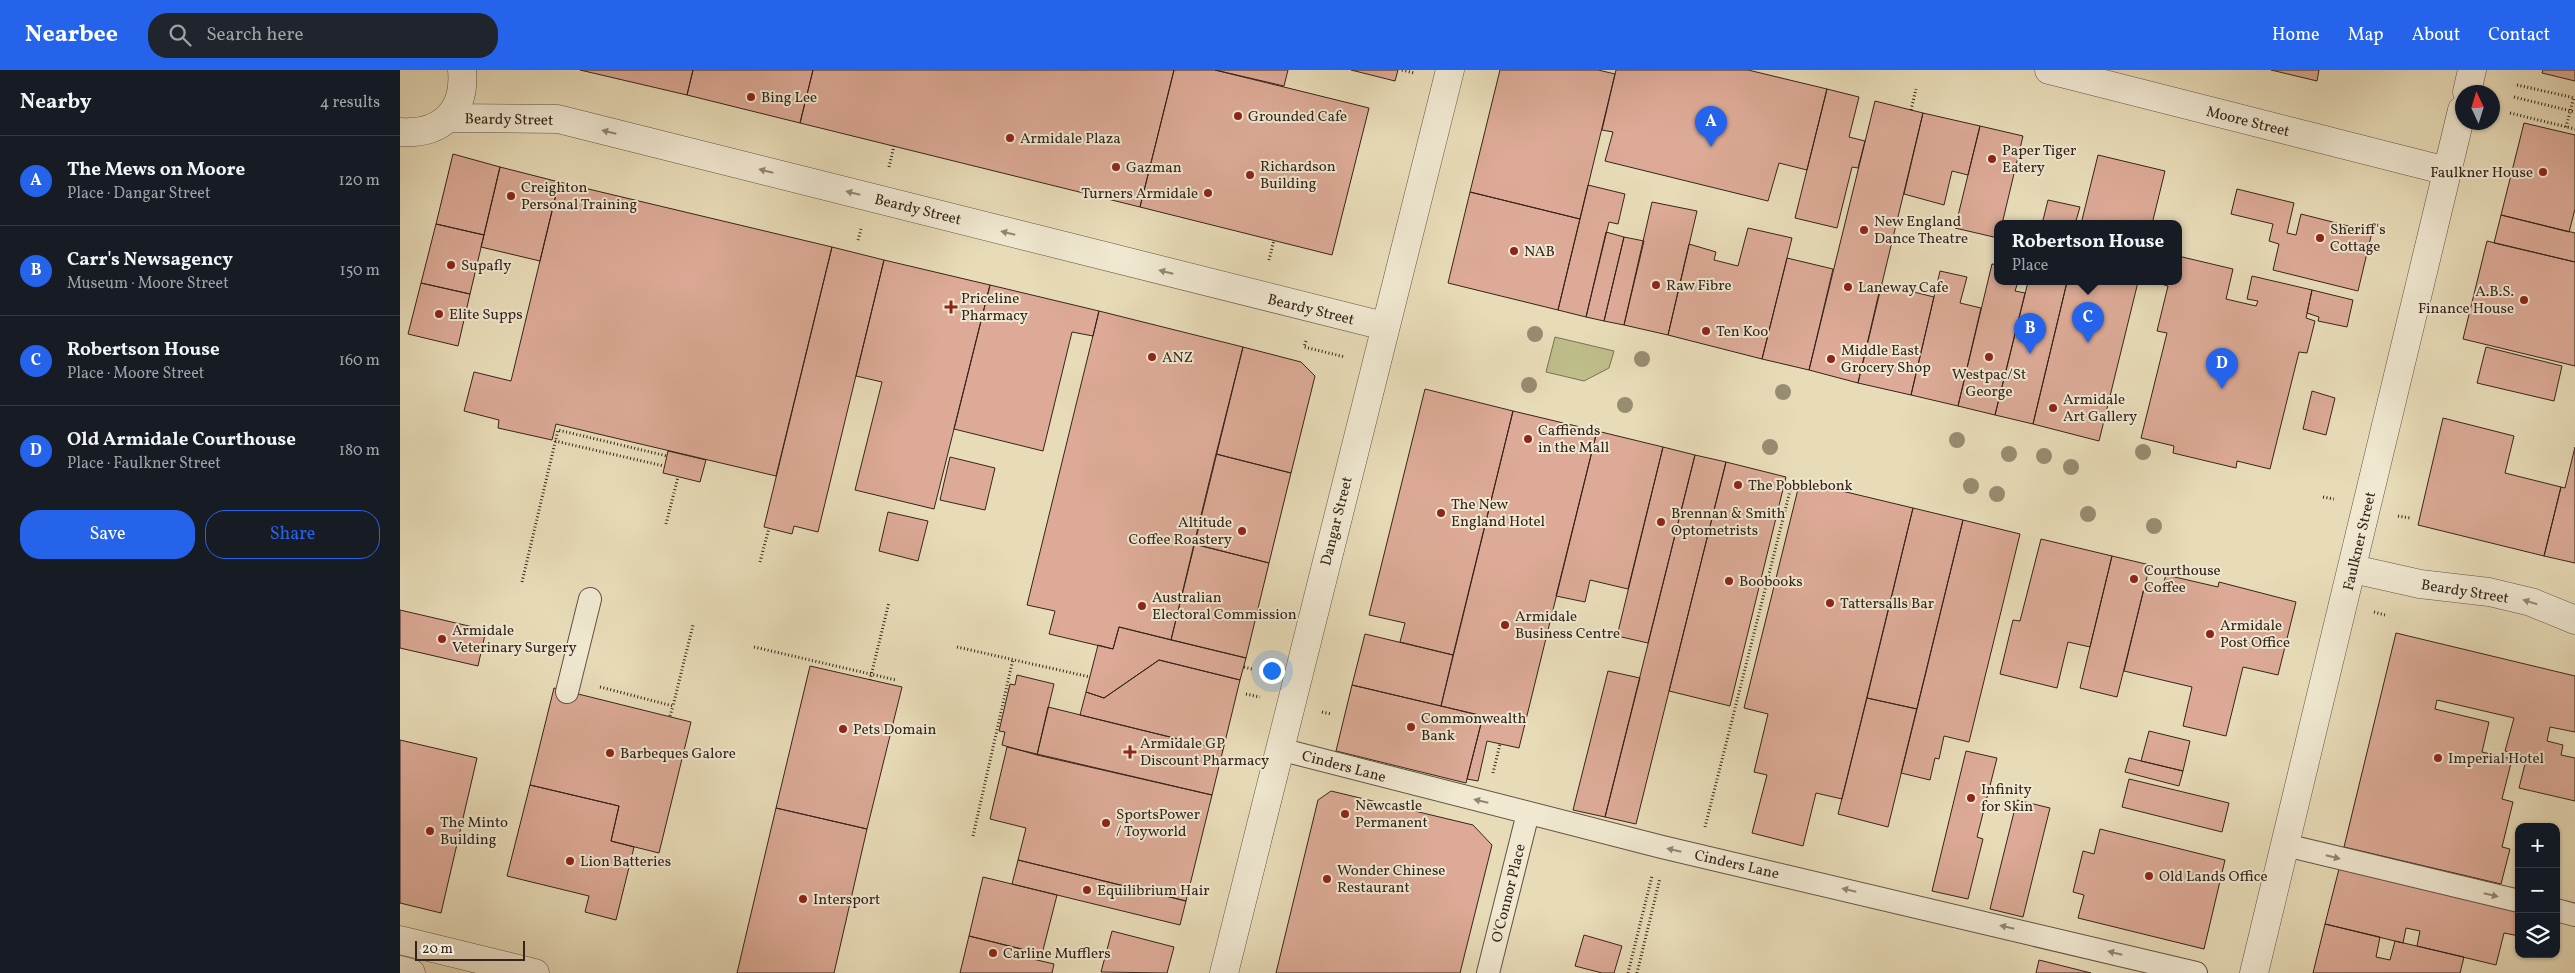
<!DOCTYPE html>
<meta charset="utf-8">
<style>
:root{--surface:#171b24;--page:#20242c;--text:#f1f3f6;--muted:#9ea1a6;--line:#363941;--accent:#2563eb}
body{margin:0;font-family:Vollkorn,serif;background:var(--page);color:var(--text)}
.controls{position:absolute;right:15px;bottom:15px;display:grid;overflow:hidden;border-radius:10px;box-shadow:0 1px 4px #0004}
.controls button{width:45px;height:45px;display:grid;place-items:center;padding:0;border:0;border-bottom:1px solid var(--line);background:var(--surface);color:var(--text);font:25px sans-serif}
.compass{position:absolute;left:2055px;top:15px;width:45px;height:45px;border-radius:50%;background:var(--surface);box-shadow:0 1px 4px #0004;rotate:356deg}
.scale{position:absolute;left:15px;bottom:12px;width:110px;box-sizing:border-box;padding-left:5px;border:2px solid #35241b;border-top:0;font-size:14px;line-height:18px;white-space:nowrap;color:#35241b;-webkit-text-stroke:4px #f0e8d1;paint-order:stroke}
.you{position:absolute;left:871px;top:600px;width:18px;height:18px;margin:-12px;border:4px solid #fff;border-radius:50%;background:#1a73e8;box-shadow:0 0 0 8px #1a73e833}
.badge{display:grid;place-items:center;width:32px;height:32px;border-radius:50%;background:var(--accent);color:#fff;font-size:16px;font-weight:700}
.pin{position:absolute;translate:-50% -41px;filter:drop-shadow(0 1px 2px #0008)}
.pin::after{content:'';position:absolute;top:26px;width:18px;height:15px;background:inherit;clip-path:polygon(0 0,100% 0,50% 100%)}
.popup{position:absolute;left:1594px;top:150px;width:188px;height:65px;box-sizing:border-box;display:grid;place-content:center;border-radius:10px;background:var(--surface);filter:drop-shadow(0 1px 4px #0005);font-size:16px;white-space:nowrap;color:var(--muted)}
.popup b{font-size:19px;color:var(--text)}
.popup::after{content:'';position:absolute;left:50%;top:100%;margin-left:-10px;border:10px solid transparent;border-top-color:var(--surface)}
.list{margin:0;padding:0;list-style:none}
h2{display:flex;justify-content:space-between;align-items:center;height:65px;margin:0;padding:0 20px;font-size:21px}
h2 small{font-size:16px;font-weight:400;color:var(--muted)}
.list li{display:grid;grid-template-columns:32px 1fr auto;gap:15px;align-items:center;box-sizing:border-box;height:90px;padding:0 20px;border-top:1px solid var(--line)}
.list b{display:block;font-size:19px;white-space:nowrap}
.list p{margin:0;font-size:16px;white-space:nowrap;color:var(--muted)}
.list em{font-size:16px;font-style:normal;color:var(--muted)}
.actions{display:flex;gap:10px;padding:15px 20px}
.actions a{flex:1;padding:11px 0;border:1px solid var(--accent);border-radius:20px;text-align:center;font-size:18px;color:var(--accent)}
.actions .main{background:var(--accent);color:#fff}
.icon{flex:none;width:28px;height:28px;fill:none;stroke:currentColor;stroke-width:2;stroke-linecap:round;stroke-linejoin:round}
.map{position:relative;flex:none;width:2175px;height:903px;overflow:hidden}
header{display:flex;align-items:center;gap:30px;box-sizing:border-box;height:70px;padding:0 25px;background:var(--accent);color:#fff}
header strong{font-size:24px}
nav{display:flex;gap:28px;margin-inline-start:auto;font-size:18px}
.search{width:350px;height:45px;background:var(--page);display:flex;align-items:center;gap:12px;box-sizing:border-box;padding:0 18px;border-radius:20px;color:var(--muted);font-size:19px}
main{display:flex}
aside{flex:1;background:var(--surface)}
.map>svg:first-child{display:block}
.green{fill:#bebe8a;stroke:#7a7152}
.building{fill:#dcaa96;stroke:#35241b}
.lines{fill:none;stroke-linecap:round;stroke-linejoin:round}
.lane-casing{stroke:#625242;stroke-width:24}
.street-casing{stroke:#625242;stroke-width:29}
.path{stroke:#35241b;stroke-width:3;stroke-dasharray:1 2.5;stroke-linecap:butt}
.lane{stroke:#f0e8d1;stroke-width:22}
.street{stroke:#f0e8d1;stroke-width:28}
.tree{fill:#988c71}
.oneway{fill:#928676}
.poi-dot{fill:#8f2418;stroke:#f0e8d1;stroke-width:2}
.labels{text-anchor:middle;stroke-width:4;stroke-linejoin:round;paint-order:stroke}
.poi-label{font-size:15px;fill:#35241b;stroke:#f0e8d1;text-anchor:start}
.street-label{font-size:15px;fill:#35241b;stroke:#f0e8d1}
</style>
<header>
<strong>Nearbee</strong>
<div class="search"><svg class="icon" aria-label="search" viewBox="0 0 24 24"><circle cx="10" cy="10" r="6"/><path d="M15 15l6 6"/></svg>Search here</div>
<nav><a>Home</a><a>Map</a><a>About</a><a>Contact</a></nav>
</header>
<main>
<aside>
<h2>Nearby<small>4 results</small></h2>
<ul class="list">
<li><span class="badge">A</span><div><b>The Mews on Moore</b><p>Place · Dangar Street</p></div><em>120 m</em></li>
<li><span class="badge">B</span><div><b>Carr's Newsagency</b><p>Museum · Moore Street</p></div><em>150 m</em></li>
<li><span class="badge">C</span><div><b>Robertson House</b><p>Place · Moore Street</p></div><em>160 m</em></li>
<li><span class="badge">D</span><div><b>Old Armidale Courthouse</b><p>Place · Faulkner Street</p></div><em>180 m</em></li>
</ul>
<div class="actions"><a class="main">Save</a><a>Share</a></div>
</aside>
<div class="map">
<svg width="2175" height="903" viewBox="0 0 2175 903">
<rect width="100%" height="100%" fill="#e8dcb8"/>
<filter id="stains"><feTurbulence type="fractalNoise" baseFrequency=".004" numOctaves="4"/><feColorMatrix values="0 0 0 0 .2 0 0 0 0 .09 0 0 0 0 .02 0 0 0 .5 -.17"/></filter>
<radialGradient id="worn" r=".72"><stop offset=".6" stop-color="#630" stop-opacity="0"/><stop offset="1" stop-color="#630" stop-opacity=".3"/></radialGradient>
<path class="green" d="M1155,267L1214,281L1209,298L1184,311L1146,302Z"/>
<path class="building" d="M180,0H293L287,25Z
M293,0H413L400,53L287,25Z
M413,0H774L740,137L400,53Z
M774,0H815L969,38L932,185L740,137Z
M815,0H888L884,16Z
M951,0H998L995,11Z
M1100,0H1198L1215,4L1180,149L1070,122Z
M1216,0H1348L1427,19L1407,100L1379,93L1368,131L1205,91L1213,62L1202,60Z
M1871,0H1919L1917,11Z
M2143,0H2175V11L2142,3Z
M1427,19L1459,27L1449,67L1465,71L1458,98L1452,97L1437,158L1395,148Z
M1475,31L1523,43L1458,313L1409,300Z
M1523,43L1580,56L1568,105L1552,101L1544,135L1504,124Z
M2124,53L2175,65V139L2169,162L2101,145Z
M1580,56L1623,66L1602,154H1598V168L1555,158Z
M53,84L100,97L84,165L36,154Z
M1698,85L1765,101L1752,154H1681Z
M100,97L159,112L140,191L81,177Z
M159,112L432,177L376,406L156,354L152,370L98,358L99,350L64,341L74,302L111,311Z
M1188,115L1225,124L1218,154L1209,152L1186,247L1158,240Z
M1837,119L1894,133L1887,163L1896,165L1901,144L1972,162L1958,221L1873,200L1879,174L1869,171L1873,154L1831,144Z
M1070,122L1180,149L1158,240L1048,213Z
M1648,130L1680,137L1675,154H1642Z
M1252,132L1297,141L1268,265L1224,255Z
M2101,145L2175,163V192L2094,173Z
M36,154L84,165L70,224L21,213Z
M1348,158L1392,168L1362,289L1268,265L1289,174L1316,182L1314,190L1338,196Z
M1206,162L1224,167L1204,251L1186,247Z
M1224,167L1244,171L1224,255L1204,251Z
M2087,171L2175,192V296L2063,269Z
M432,177L484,190L418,462L394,456L392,464L364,457Z
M1778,186L1833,199L1826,229L1856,236L1858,231L1847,229L1852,206L1912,220L1906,248L1915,251L1907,283L1899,282L1870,399L1837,391L1836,398L1773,383L1774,376L1741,368L1767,263L1757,261L1768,216L1754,212H1778Z
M1387,188L1433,199L1409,300L1362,289Z
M484,190L590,215L534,439L455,420L482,312L456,306Z
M1592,194L1598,195V212H1618L1615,221L1625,223L1595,345L1558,336Z
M1540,201L1567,207L1560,233L1581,238L1558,336L1511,325Z
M1628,212H1667L1633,354L1595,345Z
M1667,212H1738L1699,371L1633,354Z
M21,213L70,224L58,276L8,264Z
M1481,214L1534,227L1511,325L1458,313Z
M590,215L699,241L693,266L672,262L643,381L554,359Z
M1912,220L1953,230L1947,257L1918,251L1919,247L1907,243Z
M699,241L843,277L771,570L719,557L713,579L649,564L655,541L627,535Z
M843,277L901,292L915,306L891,403L816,384Z
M2086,277L2162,296L2154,331L2077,313Z
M1025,319L1113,341L1053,585L1000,572L1005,553L969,545Z
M1912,321L1935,328L1926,365L1903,359Z
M1113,341L1197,361L1119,678L1087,671L1078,711L1067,709L1083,646L1041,636Z
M2043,348L2114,366L2105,403L2161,417L2144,486L2018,455Z
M1197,361L1263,377L1228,519L1190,510L1185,532L1156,526Z
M1263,377L1295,385L1248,573L1217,566Z
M2175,377V493L2144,486L2161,417L2165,418Z
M268,381L306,390L300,412L263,403Z
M816,384L891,403L869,493L794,474Z
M1295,385L1326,392L1236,754L1205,747Z
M550,387L595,398L585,440L540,430Z
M1326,392L1386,407L1330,636L1269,621Z
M1400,411L1513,438L1442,729L1416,723L1403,776L1352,763L1367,705L1354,702L1368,644L1344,638Z
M1513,438L1563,450L1517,639L1467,628Z
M488,442L528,451L518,491L479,481Z
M1563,450L1620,464L1569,672L1544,666L1539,689L1535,688L1530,710L1501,703Z
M1641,469L1712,486L1690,577L1668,572L1657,618L1600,604L1613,550L1620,551Z
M794,474L869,493L846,588L771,570Z
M1712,486L1750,495L1717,627L1680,618Z
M1766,505L1818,517L1819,512L1896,532L1878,605L1843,597L1826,666L1783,656L1792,617L1724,601L1745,514L1762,518Z
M0,540L86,560L78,596L0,578Z
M719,557L846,588L840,610L759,590L704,628L686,622L698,575L713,579Z
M1996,563L2175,606V662L2150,657L2147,671L2163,675L2161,685L2175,688V731L2119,718L2127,686L2105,681L2114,648L2037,630L2035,639L2089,652L2082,682L2112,689L2102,729L2113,732L2102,777L2110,779L2101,814L1944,777Z
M965,564L1053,585L1041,636L952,615Z
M759,590L840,610L823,680L680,645L686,622L704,628Z
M410,596L502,617L467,759L376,738Z
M1208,601L1240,608L1205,747L1173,740Z
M617,605L654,614L637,685L602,675L605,662L599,661L610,614L615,615Z
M952,615L1083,646L1066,713L936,681Z
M154,618L291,652L259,783L211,771L219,736L130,715Z
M1467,628L1517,639L1488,757L1438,744Z
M648,637L823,680L812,725L637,685Z
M1749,661L1790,671L1783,701L1741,691Z
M0,670L77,688L41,843L0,833Z
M607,677L812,725L786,831L618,790L626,758L590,749Z
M1566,681L1597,688L1577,767L1583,769L1568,829L1532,821Z
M1729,688L1783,701L1779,716L1725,702Z
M1729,709L1829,733L1822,762L1722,737Z
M130,715L219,736L211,771L234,777L216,850L185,842L189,826L107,806Z
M931,721L1073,755L1092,775L1060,903H876L918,730Z
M1617,730L1650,738L1623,847L1590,839Z
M376,738L467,759L434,903H337Z
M1700,759L1825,790L1804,879L1678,848L1684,825L1673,822L1683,781L1694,784Z
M618,790L786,831L780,855L612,814Z
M1939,799L2119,842V866L2104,863L2096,895L2017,876L2020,861L2006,858L2003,873L1925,854Z
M583,807L657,825L642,884L569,866Z
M1925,854L1980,867L1976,887L1990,890L1995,871L2064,887L2060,903H1913Z
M712,861L774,877L767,903L701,902Z
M1184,865L1222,876L1214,903H1202L1175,896Z
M569,866L621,879L620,886L654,894L652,903H560Z
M1639,890L1691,903H1636Z"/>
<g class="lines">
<g class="lane-casing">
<path id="lane" d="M167,622L190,529
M879,679L1262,777L1796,903
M1885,775L2119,831
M2156,840L2175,845
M1088,903L1128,743"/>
</g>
<g class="street-casing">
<path id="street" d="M1649,0L2047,101
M2067,22L2072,0
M48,48L158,49L984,256
M0,62C41,65 66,42 62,0
M1953,499L2020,514L2089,522L2131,532L2175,550
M0,870L135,903
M0,900L11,903
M824,903L1050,0
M1854,903L2062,40"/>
</g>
<path class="path" d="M1002,0L1014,3
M2117,15L2175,28
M2114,27L2175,42
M1511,40L1516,19
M2110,43L2175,59
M2166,57L2174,27
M489,97L494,76
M458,170L461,159
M869,190L874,170
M906,271L904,277L945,287
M155,371L264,396
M1923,427L1934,429
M1998,446L2010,448
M266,454L278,407
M360,492L369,458
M122,512L158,360L267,386
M1974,542L1985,545
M354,577L496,610
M557,577L690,607
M844,597L852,599
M470,610L489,532
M200,617L273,636L293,555
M846,624L860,627
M922,642L931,644
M270,646L273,636
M1093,703L1100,674
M1305,757L1393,409
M573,766L613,589
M1228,903L1252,806
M1237,903L1260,808"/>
<use href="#lane" class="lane"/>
<use href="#street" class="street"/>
</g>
<g class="tree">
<circle cx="1135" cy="264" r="8"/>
<circle cx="1242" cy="289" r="8"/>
<circle cx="1129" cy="315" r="8"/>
<circle cx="1383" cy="322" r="8"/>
<circle cx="1225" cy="335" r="8"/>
<circle cx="1557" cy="370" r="8"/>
<circle cx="1370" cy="377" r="8"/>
<circle cx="1743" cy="382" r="8"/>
<circle cx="1609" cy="384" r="8"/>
<circle cx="1644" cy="386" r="8"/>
<circle cx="1671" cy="397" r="8"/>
<circle cx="1571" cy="416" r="8"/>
<circle cx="1597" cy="424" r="8"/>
<circle cx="1688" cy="444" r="8"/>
<circle cx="1754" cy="456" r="8"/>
</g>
<defs><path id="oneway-solid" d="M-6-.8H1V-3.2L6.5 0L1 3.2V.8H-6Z" transform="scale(1.25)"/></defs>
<g class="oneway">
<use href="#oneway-solid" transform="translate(209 62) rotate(-166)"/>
<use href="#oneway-solid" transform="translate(366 101) rotate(-166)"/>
<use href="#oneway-solid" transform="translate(453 123) rotate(-166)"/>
<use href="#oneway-solid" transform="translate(608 163) rotate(-166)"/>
<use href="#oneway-solid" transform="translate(766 202) rotate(-166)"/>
<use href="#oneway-solid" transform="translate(2130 532) rotate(-163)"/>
<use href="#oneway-solid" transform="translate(1081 731) rotate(-167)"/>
<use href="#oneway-solid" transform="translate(1274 780) rotate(-167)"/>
<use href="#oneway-solid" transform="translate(1933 787) rotate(14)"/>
<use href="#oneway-solid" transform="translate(1449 820) rotate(-167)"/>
<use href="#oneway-solid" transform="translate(2091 825) rotate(13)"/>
<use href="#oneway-solid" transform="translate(1607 857) rotate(-167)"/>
<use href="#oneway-solid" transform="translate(1715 883) rotate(-166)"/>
</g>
<g class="poi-dot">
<circle cx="351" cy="27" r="5"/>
<circle cx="838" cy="46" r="5"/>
<circle cx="610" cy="68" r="5"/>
<circle cx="1592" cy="89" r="5"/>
<circle cx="716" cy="97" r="5"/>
<circle cx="2143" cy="102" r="5"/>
<circle cx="850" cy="105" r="5"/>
<circle cx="808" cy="123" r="5"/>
<circle cx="111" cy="126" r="5"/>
<circle cx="1464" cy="160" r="5"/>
<circle cx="1920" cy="168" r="5"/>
<circle cx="1114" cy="181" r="5"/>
<circle cx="51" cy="195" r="5"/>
<circle cx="1256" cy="215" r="5"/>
<circle cx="1448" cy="217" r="5"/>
<circle cx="2124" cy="230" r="5"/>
<path d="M548.5 229.5h5v5h5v5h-5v5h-5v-5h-5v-5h5z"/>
<circle cx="39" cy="244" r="5"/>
<circle cx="1306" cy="261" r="5"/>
<circle cx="752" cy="287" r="5"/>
<circle cx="1589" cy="287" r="5"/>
<circle cx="1431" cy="289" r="5"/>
<circle cx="1653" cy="338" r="5"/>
<circle cx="1128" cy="369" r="5"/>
<circle cx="1338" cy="415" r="5"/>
<circle cx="1041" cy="443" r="5"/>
<circle cx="1261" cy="452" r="5"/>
<circle cx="842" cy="461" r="5"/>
<circle cx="1734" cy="509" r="5"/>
<circle cx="1329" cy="511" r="5"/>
<circle cx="1430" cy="533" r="5"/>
<circle cx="742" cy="536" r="5"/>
<circle cx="1105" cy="555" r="5"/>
<circle cx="1810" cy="564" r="5"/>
<circle cx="42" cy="569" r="5"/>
<circle cx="1011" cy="657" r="5"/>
<circle cx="443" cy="659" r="5"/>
<path d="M727.5 674.5h5v5h5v5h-5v5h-5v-5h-5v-5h5z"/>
<circle cx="210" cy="683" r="5"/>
<circle cx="2038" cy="688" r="5"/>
<circle cx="1571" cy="728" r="5"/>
<circle cx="945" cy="744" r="5"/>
<circle cx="706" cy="753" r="5"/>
<circle cx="30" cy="761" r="5"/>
<circle cx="170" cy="791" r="5"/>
<circle cx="1749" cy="806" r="5"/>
<circle cx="927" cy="809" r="5"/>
<circle cx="687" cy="820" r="5"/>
<circle cx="403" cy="829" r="5"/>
<circle cx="593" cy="883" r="5"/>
</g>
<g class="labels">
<g class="poi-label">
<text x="361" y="32">Bing Lee</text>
<text x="848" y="51">Grounded Cafe</text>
<text x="620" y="73">Armidale Plaza</text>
<text x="1602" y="85">Paper Tiger<tspan x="1602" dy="17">Eatery</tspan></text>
<text x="860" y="101">Richardson<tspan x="860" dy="17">Building</tspan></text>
<text x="726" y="102">Gazman</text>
<text x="2133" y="107" text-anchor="end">Faulkner House</text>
<text x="121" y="122">Creighton<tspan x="121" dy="17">Personal Training</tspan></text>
<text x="798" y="128" text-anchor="end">Turners Armidale</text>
<text x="1474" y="156">New England<tspan x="1474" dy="17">Dance Theatre</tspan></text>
<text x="1930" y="164">Sheriff's<tspan x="1930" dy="17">Cottage</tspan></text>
<text x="1124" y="186">NAB</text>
<text x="61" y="200">Supafly</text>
<text x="1266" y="220">Raw Fibre</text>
<text x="1458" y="222">Laneway Cafe</text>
<text x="2114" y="226" text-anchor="end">A.B.S.<tspan x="2114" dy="17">Finance House</tspan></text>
<text x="561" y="233">Priceline<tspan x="561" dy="17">Pharmacy</tspan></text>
<text x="49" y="249">Elite Supps</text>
<text x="1316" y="266">Ten Koo</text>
<text x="1441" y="285">Middle East<tspan x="1441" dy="17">Grocery Shop</tspan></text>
<text x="762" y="292">ANZ</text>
<text x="1589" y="309" text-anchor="middle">Westpac/St<tspan x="1589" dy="17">George</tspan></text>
<text x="1663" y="334">Armidale<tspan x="1663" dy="17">Art Gallery</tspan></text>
<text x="1138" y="365">Caffiends<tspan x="1138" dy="17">in the Mall</tspan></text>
<text x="1348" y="420">The Pobblebonk</text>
<text x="1051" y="439">The New<tspan x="1051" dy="17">England Hotel</tspan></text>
<text x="1271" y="448">Brennan &amp; Smith<tspan x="1271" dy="17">Optometrists</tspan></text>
<text x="832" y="457" text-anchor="end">Altitude<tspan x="832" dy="17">Coffee Roastery</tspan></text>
<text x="1744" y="505">Courthouse<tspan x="1744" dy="17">Coffee</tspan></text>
<text x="1339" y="516">Boobooks</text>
<text x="752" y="532">Australian<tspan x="752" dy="17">Electoral Commission</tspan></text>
<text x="1440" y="538">Tattersalls Bar</text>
<text x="1115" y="551">Armidale<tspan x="1115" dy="17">Business Centre</tspan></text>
<text x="1820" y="560">Armidale<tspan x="1820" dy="17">Post Office</tspan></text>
<text x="52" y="565">Armidale<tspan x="52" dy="17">Veterinary Surgery</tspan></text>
<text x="1021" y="653">Commonwealth<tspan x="1021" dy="17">Bank</tspan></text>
<text x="453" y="664">Pets Domain</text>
<text x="740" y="678">Armidale GP<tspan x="740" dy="17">Discount Pharmacy</tspan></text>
<text x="220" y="688">Barbeques Galore</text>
<text x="2048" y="693">Imperial Hotel</text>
<text x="1581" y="724">Infinity<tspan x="1581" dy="17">for Skin</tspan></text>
<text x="955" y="740">Newcastle<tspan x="955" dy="17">Permanent</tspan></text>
<text x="716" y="749">SportsPower<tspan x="716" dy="17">/ Toyworld</tspan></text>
<text x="40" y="757">The Minto<tspan x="40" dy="17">Building</tspan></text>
<text x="180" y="796">Lion Batteries</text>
<text x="937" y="805">Wonder Chinese<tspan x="937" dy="17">Restaurant</tspan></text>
<text x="1759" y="811">Old Lands Office</text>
<text x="697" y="825">Equilibrium Hair</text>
<text x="413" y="834">Intersport</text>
<text x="603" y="888">Carline Mufflers</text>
</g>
<g class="street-label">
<text transform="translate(109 49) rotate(1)" y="5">Beardy Street</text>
<text transform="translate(1848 51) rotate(14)" y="5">Moore Street</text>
<text transform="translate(518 139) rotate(14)" y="5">Beardy Street</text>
<text transform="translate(911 239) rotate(14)" y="5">Beardy Street</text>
<text transform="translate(936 451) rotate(-76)" y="5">Dangar Street</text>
<text transform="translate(1959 471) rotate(-77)" y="5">Faulkner Street</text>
<text transform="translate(2065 521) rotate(9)" y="5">Beardy Street</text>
<text transform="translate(944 696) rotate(15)" y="5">Cinders Lane</text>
<text transform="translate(1337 794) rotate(13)" y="5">Cinders Lane</text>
<text transform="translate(1108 823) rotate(-76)" y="5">O'Connor Place</text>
</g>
</g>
<rect width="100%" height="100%" filter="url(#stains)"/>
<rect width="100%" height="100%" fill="url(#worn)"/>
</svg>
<div class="controls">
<button>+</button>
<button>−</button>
<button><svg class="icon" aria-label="layers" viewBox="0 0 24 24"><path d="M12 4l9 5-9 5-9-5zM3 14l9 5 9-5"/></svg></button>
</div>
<svg class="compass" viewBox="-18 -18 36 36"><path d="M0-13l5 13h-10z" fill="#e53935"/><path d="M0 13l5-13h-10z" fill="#9ea1a6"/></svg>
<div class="scale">20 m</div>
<div class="you"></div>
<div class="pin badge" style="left:1311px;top:77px">A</div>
<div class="pin badge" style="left:1630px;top:284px">B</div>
<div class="pin badge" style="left:1688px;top:273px">C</div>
<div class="popup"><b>Robertson House</b>Place</div>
<div class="pin badge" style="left:1822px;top:319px">D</div>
</div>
</main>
